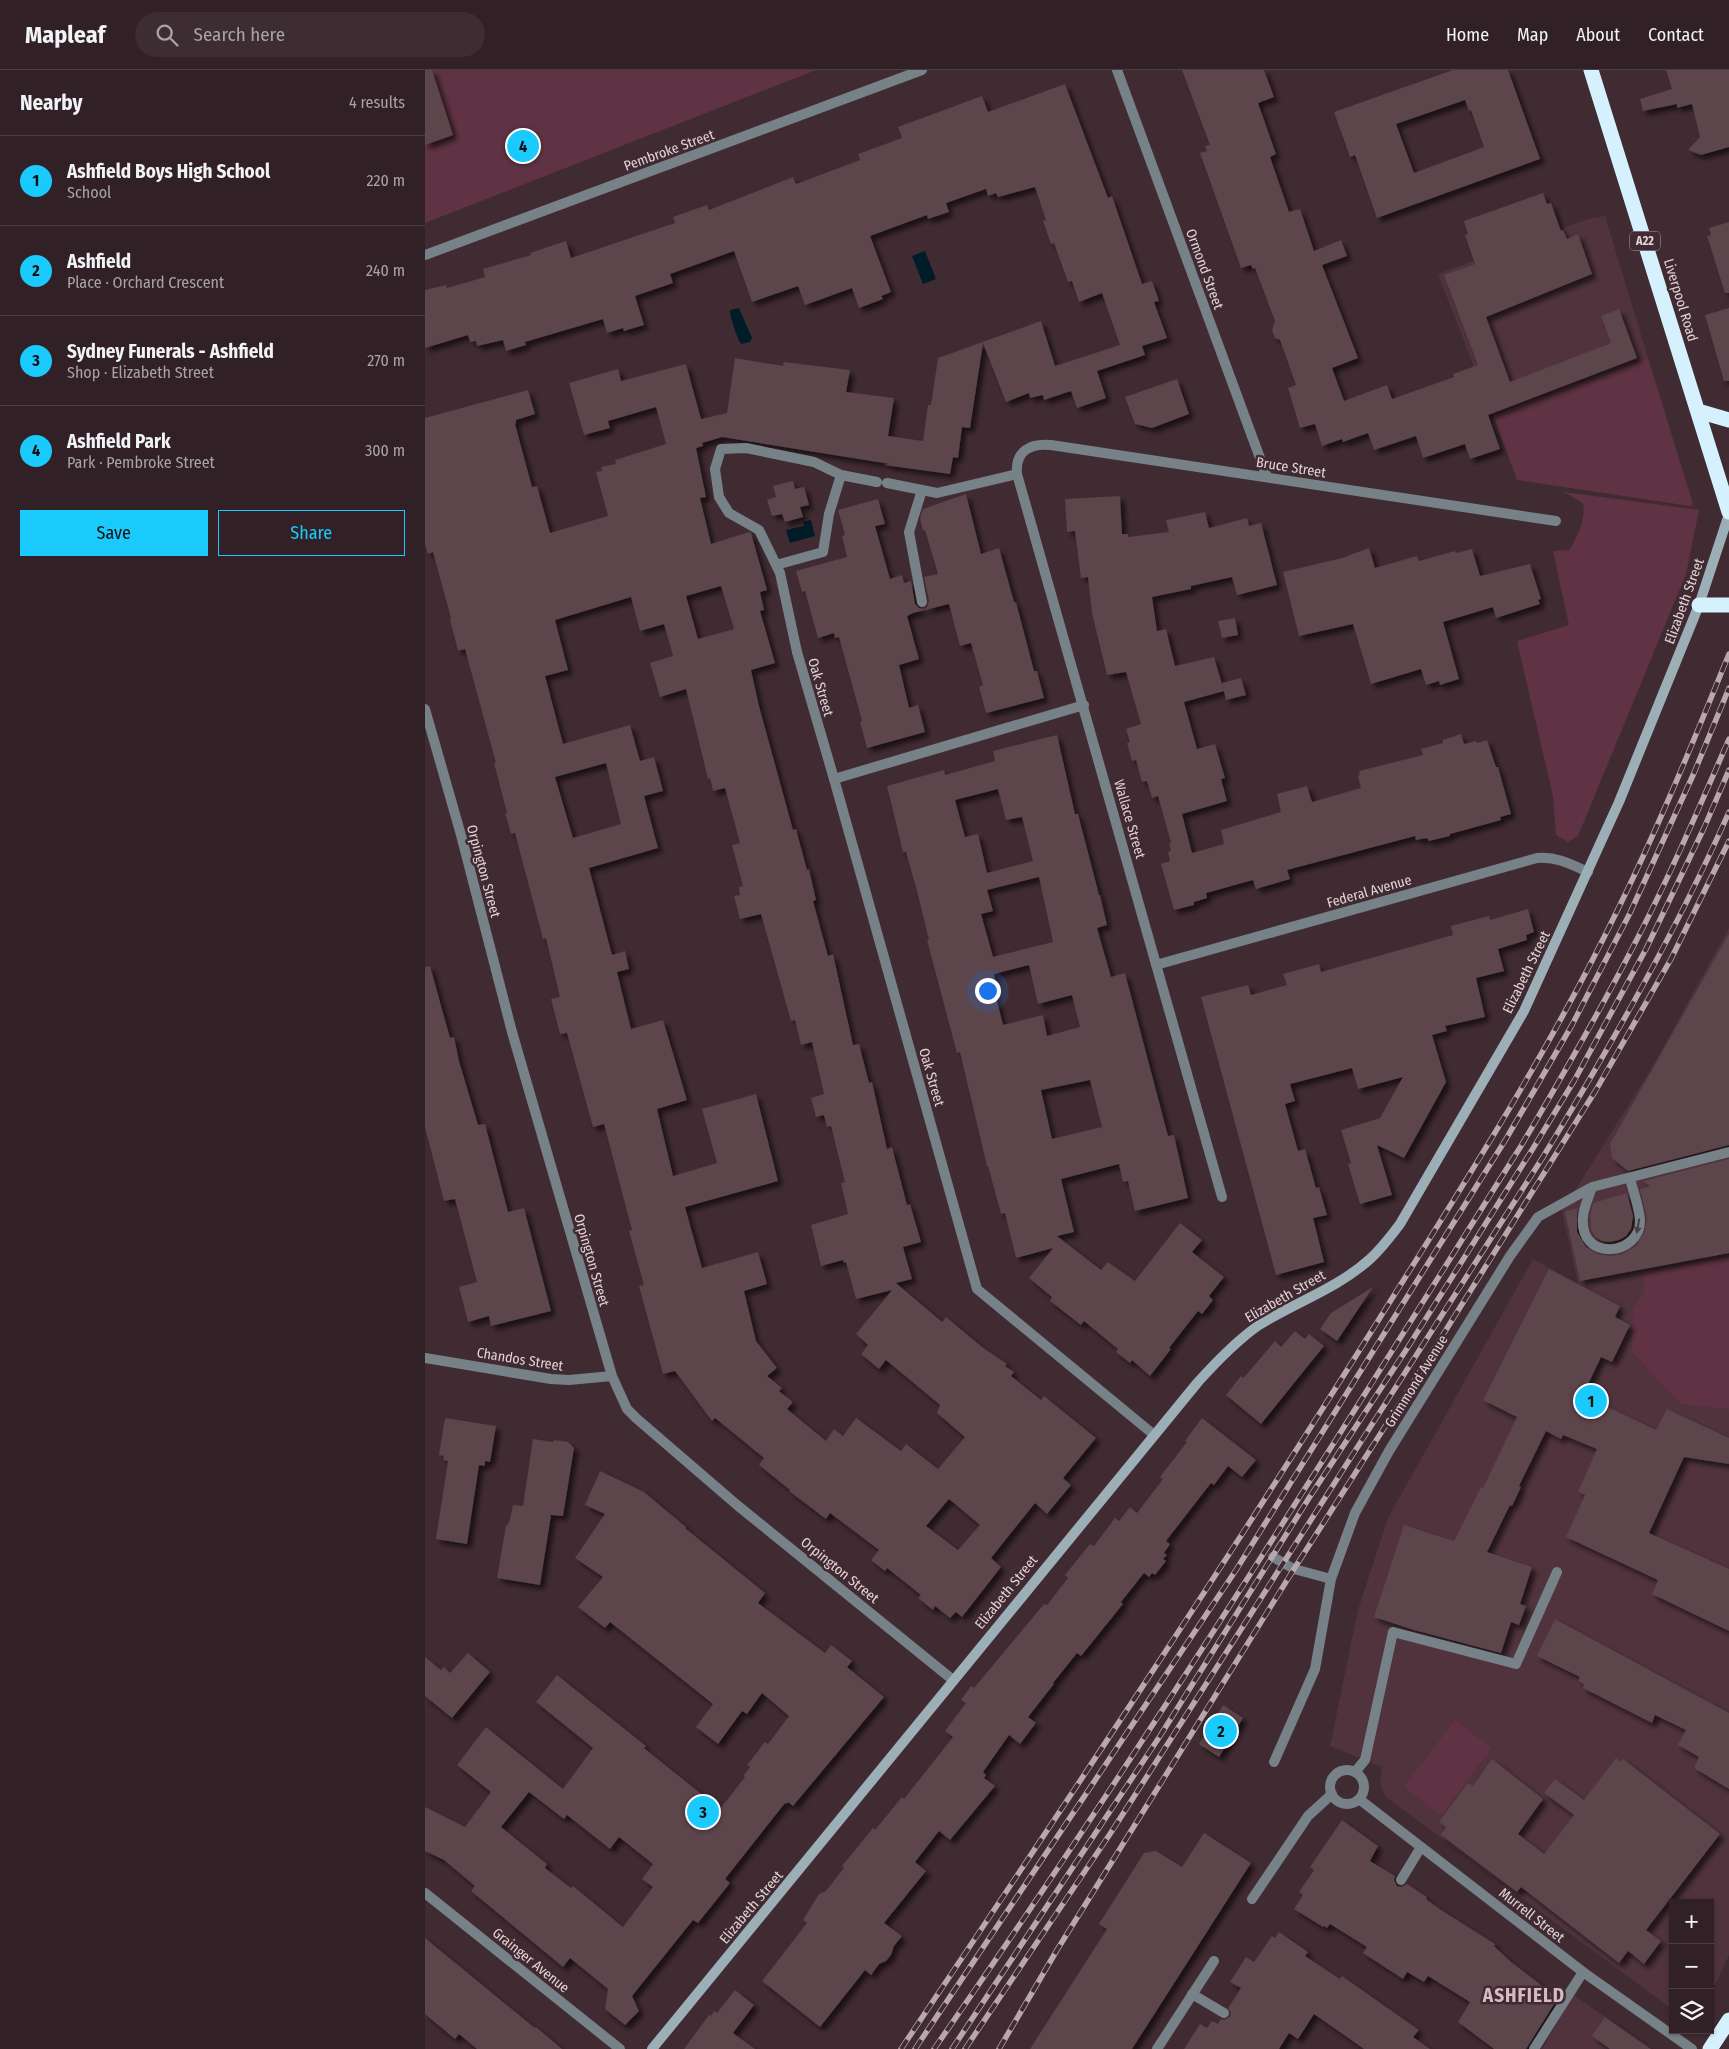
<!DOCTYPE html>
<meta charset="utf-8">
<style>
:root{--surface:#312026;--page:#3d2d32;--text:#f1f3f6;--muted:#a8a3a7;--line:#4c3e43;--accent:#1acafc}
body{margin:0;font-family:"Fira Sans Condensed",sans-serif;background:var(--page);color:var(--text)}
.controls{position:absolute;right:15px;bottom:15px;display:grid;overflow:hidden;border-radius:0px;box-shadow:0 1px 4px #0004}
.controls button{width:45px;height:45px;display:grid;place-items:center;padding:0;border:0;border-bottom:1px solid var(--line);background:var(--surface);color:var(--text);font:25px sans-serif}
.you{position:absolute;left:562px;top:920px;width:18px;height:18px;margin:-12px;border:4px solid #fff;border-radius:50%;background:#1a73e8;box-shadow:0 0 0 8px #1a73e833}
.badge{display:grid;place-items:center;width:32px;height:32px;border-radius:50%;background:var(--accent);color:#111;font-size:16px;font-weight:700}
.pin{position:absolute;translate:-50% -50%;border:2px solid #fff;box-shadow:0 1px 5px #0006}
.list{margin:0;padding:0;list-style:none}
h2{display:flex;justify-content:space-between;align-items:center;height:65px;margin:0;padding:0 20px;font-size:21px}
h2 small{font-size:16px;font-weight:400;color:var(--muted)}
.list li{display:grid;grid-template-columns:32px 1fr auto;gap:15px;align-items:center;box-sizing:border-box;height:90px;padding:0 20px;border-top:1px solid var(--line)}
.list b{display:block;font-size:19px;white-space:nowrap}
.list p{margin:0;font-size:16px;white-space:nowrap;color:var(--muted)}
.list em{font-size:16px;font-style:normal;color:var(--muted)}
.actions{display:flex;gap:10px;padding:15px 20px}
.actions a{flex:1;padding:11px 0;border:1px solid var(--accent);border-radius:0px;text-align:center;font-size:18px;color:var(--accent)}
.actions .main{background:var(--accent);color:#111}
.icon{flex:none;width:28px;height:28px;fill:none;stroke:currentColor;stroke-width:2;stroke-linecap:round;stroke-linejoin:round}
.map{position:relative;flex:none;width:1304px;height:1979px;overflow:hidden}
header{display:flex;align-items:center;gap:30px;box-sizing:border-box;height:70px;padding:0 25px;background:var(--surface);border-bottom:1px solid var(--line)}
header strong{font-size:24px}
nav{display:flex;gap:28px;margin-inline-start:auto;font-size:18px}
.search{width:350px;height:45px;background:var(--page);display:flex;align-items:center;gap:12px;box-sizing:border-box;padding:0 18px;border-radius:28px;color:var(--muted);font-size:19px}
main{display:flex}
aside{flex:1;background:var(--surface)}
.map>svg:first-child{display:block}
.built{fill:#50333d}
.green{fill:#5f3343}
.water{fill:#001c27}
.building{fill:#5b444b;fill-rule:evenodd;filter:url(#shadow)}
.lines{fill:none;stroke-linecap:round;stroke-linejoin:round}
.lane{stroke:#768287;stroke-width:10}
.street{stroke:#768287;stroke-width:10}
.secondary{stroke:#9cafb7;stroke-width:10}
.highway{stroke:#d4f1fd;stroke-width:15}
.rail-casing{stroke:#b8a7ac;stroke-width:5.5}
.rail{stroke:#412b32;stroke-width:4;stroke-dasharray:11;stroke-linecap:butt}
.oneway{fill:#4c3c43}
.labels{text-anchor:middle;stroke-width:5;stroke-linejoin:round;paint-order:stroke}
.shield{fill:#412b32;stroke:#b2a1a6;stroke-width:1}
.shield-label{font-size:12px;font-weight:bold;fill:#e2d3d7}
.street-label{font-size:14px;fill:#e2d3d7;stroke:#412b32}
.district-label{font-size:19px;font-weight:bold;letter-spacing:1px;fill:#d8bcc4;stroke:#412b32}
</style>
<header>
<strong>Mapleaf</strong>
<div class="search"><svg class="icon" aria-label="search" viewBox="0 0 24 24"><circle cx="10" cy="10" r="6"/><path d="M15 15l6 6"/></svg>Search here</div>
<nav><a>Home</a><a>Map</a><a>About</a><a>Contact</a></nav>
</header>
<main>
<aside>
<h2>Nearby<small>4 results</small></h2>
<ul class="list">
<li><span class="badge">1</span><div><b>Ashfield Boys High School</b><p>School</p></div><em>220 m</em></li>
<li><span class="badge">2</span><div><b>Ashfield</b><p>Place · Orchard Crescent</p></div><em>240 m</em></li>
<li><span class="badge">3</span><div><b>Sydney Funerals - Ashfield</b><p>Shop · Elizabeth Street</p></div><em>270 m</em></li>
<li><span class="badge">4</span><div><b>Ashfield Park</b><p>Park · Pembroke Street</p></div><em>300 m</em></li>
</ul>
<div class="actions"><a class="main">Save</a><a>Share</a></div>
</aside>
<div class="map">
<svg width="1304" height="1979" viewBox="0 0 1304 1979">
<defs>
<filter id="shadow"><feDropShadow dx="4.5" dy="4.5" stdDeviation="2.5" flood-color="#0009"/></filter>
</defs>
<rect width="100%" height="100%" fill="#412b32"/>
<path class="built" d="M1180,146L1223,288L1068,345L1013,204L1163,149Z
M1304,858V1885L1292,1911L1285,1919V1833H1248V1940L961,1727L955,1713L957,1697L905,1676L933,1540L963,1448L1108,1189L1153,1213L1137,1141L1225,1001Z
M1149,1925L1180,1947L1224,1979H1117Z"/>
<path class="green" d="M0,0H391L0,153Z
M1223,288L1268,434L1265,436L1092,410L1068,345Z
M1139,422L1274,440L1261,504L1153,766L1143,772L1131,765L1128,726L1092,571L1144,555L1128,481L1145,480C1153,464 1161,450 1158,433Z
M1304,1186V1339L1256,1334L1207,1282L1208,1240L1219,1221V1202Z
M1030,1650L1067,1678L1016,1745L979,1717Z"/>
<path class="water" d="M500,181L511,209L498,214L487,186Z
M314,238L327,268L325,272L316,274C312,268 305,247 305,240Z
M386,450L390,466L365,473L361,460L379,456L378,452Z"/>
<path class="building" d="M0,0H7L28,65L0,75Z
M757,0H839L849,27L833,33L851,84L845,87L864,142L875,139L889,181L916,170L922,186L897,195L933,288L907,298L919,331L962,315L967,329L1029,307L1028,304L1053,295L1019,205L1050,194L1040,165L1043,164L1039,151L1118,123L1122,134L1126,133L1136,161L1138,160L1142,169L1153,164L1167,204L1061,247L1085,312L1186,273L1176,246L1194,239L1212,288L1063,345L1075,379L1045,389L1040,374L998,388L991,366L949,380L943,363L918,372L917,369L897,376L890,354L875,358L863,318L871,315L855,270L850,268L847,260L850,251L830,198L828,199L826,195L816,198L775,83L782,81L780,76L785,75Z
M1028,0H1083L1115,89L952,148L930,85L925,87L909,42ZM1040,30L1044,41L1046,40L1059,77L989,103L971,54Z
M1241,0H1304V77L1276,85L1263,80L1275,67L1267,34L1252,38V34L1218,41L1215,29L1247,19Z
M640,14L683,128L687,126L717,214L727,211L734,231L729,232L742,268L717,276L720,285L672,301L681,328L652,338L646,321L619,330L618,325L605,328L604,323L581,332L558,273L545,358L537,357L533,388L528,387L525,404L459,395L465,394L297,367L277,373L278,376L271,378L281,427L275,428L286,474L324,462L326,463L342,520L335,522L339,540L335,541L350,593L326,600L334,636L368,760L371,759L382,800L384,799L391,830L388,831L403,886L408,884L428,975L434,974L444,1013L447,1012L462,1079L467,1077L482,1135L485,1134L496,1172L478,1177L487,1209L471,1213L517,1252L521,1247L557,1277L582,1294L580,1296L589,1302L586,1306L616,1330L619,1326L671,1368L638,1408L646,1415L622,1444L610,1433L566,1488L576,1497L537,1547L531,1542L525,1548L510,1536L508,1540L493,1528L496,1525L462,1498L460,1501L446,1490L454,1480L405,1443L401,1449L364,1421L365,1420L334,1395L339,1388L290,1348L287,1351L250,1301L238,1304L214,1216L219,1215L204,1161L207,1160L179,1054L168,1057L142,963L135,964L126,929L135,927L121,868L118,869L90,763L86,764L80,743H82L69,693H71L40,579L33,581L25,549L26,548L8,482L3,484L0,474V348L103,320L110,344L91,350V353L90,354L107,417L112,416L125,463L183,446L171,402L177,401L176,397L191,394L190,390L241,374L231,337L183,351L185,358L159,365L144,313L193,299L196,311L261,294L276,349L302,343L310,288L358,296L359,292L425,300L421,322L469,328L463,366L498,371L503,335H506L513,288L616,251L630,296L695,275L677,223L654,232L647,211L643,212L629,173L626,174L618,151L621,150L610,117L573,127L571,123L563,126L561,119L521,133L524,142L503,149L502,145L445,166L466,222L456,226L458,229L434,238L427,218L380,235L373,216L327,232L309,181L245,204L248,213L210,226L219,255L199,261L198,258L182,263L178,249L100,272L101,275L81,281L78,270L52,276L51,271L45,272L43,265L0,278V220L21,215L22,218L60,207L58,199L106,185L105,183L141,171L146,188L250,153L248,147L282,135L284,140L368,107L371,114L435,90L433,84L477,68L473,57L557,26L563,42ZM296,516L309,559L273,569L261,526ZM206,527L215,561L239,554L248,586L225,593L235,627L261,619L283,709L285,708L288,721L300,718L315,773L307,775L318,816L314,817L315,825L309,826L315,849L336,844L366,951L370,950L376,975L387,972L399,1024L386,1028L391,1047L399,1045L402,1057L406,1056L420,1112L416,1113L423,1144L386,1155L396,1196L418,1190L419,1193L421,1192L431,1229L467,1220L431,1264L443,1275L436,1284L454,1299L461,1290L515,1335L512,1343L540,1367L513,1399L481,1374L476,1381L431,1348L418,1366L409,1359L401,1371L362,1339L368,1332L354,1321L357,1318L342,1306L352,1298L331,1271L319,1221L342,1214L333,1182L277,1198L260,1137L353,1111L331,1024L277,1039L292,1093L248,1106L232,1039L262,1030L238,950L206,959L192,902L204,899L200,881L187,885L164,798L233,778L219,726L238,721L229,687L215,691L205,655L138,674L120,606L143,600L130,550ZM181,693L196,754L148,768L130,707ZM524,1429L555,1455L533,1480L501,1456Z
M1304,152V223H1300L1282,166L1286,165L1284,158Z
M1304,238V311H1299L1280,245Z
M752,309L764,344L727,358L710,354L700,327Z
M368,411L370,419L379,417L384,435L375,437L378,447L360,452L357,444L347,446L342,430L351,427L348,416Z
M541,424L556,484L574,478L589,532H591L609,601H612L619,628L561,643L554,617L558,615L546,573L535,576L524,534L488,543L482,546L494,589L474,595L484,638L493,635L500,662L442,678L435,652L437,651L414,567L410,568L409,563L393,568L380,521L377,522L371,501L422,487L417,466L420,465L413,440L453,429L460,454L450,456L465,509L477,505L479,513L486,511L490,534L494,538L499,539L502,537L504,531L499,507L513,504L500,460L498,461L495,448L498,439Z
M695,426L697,464H703V467L744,462L741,450L780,442L784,458L822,448L824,456L836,453L852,515L812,525L807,507L766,516V519L727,527L732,561L741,559L750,596L789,587L799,621L759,632L772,679L790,674L800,708L796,709L802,731L757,744L767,783L799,774L796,760L856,742L852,724L882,716L887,732L936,718L933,706L935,705L934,701L998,685L996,679L1018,673V670L1036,664L1039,674L1051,671L1052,673L1062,670L1071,697H1073L1086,744L1075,747L1076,750L1025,764V766L1012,769L1004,771L1002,768L991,770L990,766L862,800L865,809L831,819L828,810L781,823L782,828L769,832V835L749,840L736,794L745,791L743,782L746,781L744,773H746L733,726L727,728L722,711L717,712L711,690L707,691L702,673L705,672L701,659L716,654L701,602L682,605L667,543L663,507L656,508L650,461L642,462L640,429Z
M944,478L950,498L992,486L994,491L1030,481L1031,483L1047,479L1055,506L1105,494L1116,529L1113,530L1115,534L1071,548L1068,537L1018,552L1034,609L1015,615L1014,611L1001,615L996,599L946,614L928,554L874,566L858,502L917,488Z
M810,548L813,565L797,568L793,551Z
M816,608L821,625L801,630L797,613Z
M632,665L650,744H653L674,825H675L682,855L672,858L686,907L700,903L743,1066L749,1065L763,1128L710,1141L703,1111L698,1112L694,1094L636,1109L649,1162L632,1166L676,1200L683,1192L710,1211L755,1153L777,1170L767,1182L799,1207L784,1226L788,1230L777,1244L773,1241L744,1278L746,1279L725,1306L707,1290L705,1293L691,1282L693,1279L659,1251L656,1255L625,1231L627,1227L604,1208L628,1178L591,1188L580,1143L576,1144L563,1096H562L535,982L532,983L502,870H504L492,821L481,782H478L462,716L519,700L520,705L570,691L568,681ZM573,719L581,750L597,747L608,791L562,803L553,764L540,767L530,730ZM614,807L628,872L568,887L556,844L568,841L562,820ZM604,895L613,934L647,925L655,957L622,966L618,945L578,955L568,915L571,914L569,904ZM665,1010L677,1057L627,1069L616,1020Z
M1103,839L1109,862L1101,865L1102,870L1073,879L1079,901L1051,908L1060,947L1020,956L1022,961L1007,965L1021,1012L979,1088L952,1075L967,1125L935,1134L923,1094L926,1093L916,1060L955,1048L978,1007L933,1019L927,998L865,1014L870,1031L860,1034L873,1081L880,1079L891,1118L894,1117L902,1145L888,1148L899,1192L851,1205L776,927L823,915L826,925L862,915L858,904L894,894L896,902L1028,865L1026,856L1064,846L1065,850Z
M1304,864V1075L1203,1101L1187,1088L1185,1074Z
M5,896L25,968L29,967L34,991L53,1055L60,1054L83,1142L99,1138L126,1241L66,1256L64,1246L43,1252L34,1217L52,1212L30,1129L19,1131L0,1057V897Z
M1304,1089V1183L1155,1211L1140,1142L1152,1138V1162L1161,1177L1173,1184L1186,1186L1198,1184L1211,1176L1219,1163L1222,1149L1215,1119L1225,1116L1218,1111Z
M1202,1123L1208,1146L1206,1159L1201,1166L1194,1170L1185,1172L1177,1171L1170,1167L1166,1159L1165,1146L1168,1133Z
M1124,1199L1195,1236L1190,1247L1205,1255L1187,1292L1176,1287L1158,1325L1231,1360L1242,1339L1304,1368V1394L1259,1387L1224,1463L1304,1499V1561L1227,1524L1233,1510L1141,1467L1160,1425L1153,1422L1172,1379L1138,1365L1136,1369L1121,1361L1094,1416L1096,1417L1087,1436L1085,1435L1062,1482L1107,1497L1095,1534L1101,1536L1094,1555L1086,1552L1076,1583L989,1560L949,1547L979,1455L1029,1471L1056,1417L1058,1418L1092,1347L1058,1330Z
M948,1217L912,1271L895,1259L906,1243Z
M870,1261L880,1269L884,1264L899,1276L836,1354L801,1325L816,1306L818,1308L822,1304L850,1271L856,1277Z
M20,1348L71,1356L65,1392L60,1391V1396L54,1395L42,1474L11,1469L23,1391L18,1390L19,1386L14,1385Z
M777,1348L831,1390L817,1407L803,1396L789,1415L786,1413L741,1471L745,1474L739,1483L742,1485L738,1489L741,1491L730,1505L727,1503L724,1507L719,1503L696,1532L698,1534L656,1586L652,1583L628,1613L629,1614L603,1647L611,1653L595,1674L584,1665L558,1702L561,1705L559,1708L570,1716L525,1770L514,1761L490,1792L501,1801L459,1853L477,1866L469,1876L466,1885L461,1891L454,1894L446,1905L440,1900L395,1957L337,1911L382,1853L378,1850L394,1824L401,1821L419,1798L417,1796L448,1758L450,1760L477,1727L479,1729L528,1667L520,1661L541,1633L536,1630L546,1616L549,1618L619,1534L622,1535L643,1508L640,1505L665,1474L669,1476L690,1448L694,1451L705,1437L712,1443L738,1409L735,1407L762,1372L760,1371Z
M108,1369L128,1372L129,1370L143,1372L149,1378L138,1446L126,1445L115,1515L72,1508L81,1456L84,1453L88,1435L98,1436Z
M175,1401L219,1422L261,1457L260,1458L340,1523L333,1533L400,1583L406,1575L427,1591L422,1597L459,1627L368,1736L363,1732L361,1734L360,1733L300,1809L305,1813L273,1853L268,1850L207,1926L214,1941L200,1955L180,1939L183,1919L145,1888L138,1897L46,1821L50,1816L19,1790L0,1781V1737L40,1757L66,1722L32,1695L61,1657L138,1719L168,1678L111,1632L132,1605L221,1676L219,1678L295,1739L320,1707L318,1706L325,1697L322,1695L340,1672L343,1674L364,1646L337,1623L322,1644L317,1641L293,1674L271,1657L288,1634L185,1552L180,1558L153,1537L178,1507L150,1488L180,1444L160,1435ZM104,1722L139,1749L142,1745L185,1779L194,1767L228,1794L217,1809L228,1817L198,1857L148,1816L146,1818L120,1798L122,1794L76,1757Z
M1130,1549L1304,1643V1719L1269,1698L1274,1687L1253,1675L1261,1660L1230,1645L1227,1653L1158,1618L1159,1614L1153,1611L1155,1607L1112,1586Z
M43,1583L65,1602L27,1648L0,1626V1587L16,1600L19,1597L25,1603Z
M798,1635L818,1648L794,1687L774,1674Z
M1191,1688L1196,1692L1198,1689L1295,1764L1221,1860L1236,1871L1219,1894L1203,1881L1194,1893L1096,1817L1092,1822L1016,1765L1021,1757L1014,1752L1043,1713L1048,1716L1067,1689L1118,1729L1093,1764L1119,1784L1149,1745L1119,1723L1130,1709L1159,1730Z
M917,1750L953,1776L945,1791L970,1806L969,1810L972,1816L976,1817L982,1814L1002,1827L1001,1829L1016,1840L1070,1874L1069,1876L1085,1891L1133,1928L1101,1979H1069L1033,1952L1045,1932L1003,1906L999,1912L982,1902L978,1909L938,1883L942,1877L905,1854L902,1858L899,1856L898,1857L869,1839L878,1825L874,1822L889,1800L885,1797Z
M779,1763L826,1793L707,1979H605L682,1859L674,1854L719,1783L731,1781L757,1797Z
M854,1862L883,1882L880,1886L915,1909L917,1906L994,1960L988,1967L1005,1979H939L889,1944L873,1969L864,1963L854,1979H759L775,1954L782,1958L787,1951L793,1954L796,1949L799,1950L805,1947L806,1943L803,1938L816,1918L805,1912L821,1887L829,1892L847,1866L850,1868Z
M0,1868L110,1958L111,1957L137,1979H52L34,1964L30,1969L0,1944Z
M310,1920L329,1935L308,1963L330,1979H259L284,1945L286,1946L289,1941L292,1943Z
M1180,1947L1226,1979H1185L1167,1966Z"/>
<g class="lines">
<path class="lane" d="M416,405L452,412
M462,413L512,423L592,404
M497,420L484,462L497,532
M351,495L398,482L404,444L416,405L389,392L321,378L296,379L290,399L294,427L304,443L334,460L355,503L372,582
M409,709L659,635
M1167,1117C1164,1126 1159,1137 1158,1146C1153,1193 1216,1186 1215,1150C1214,1136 1208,1121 1205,1108
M848,1487L869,1499L906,1509
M849,1692L890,1599L906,1509L930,1443L964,1381L1085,1186L1113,1147L1167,1117L1304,1082
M930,1702L940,1690L968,1562L1091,1594L1132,1502
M976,1810L996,1777
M767,1924L799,1943
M1109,1979L1158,1902"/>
<path class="street" d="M692,0L842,407
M0,185L497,0
M372,582L409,709L552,1219L728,1364
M0,639L36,765L87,962L187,1306L202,1339L211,1348L312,1435L528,1610
M731,895L1112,788C1131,786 1146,794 1163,802
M797,1127L592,404C590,381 605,373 626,375L1131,451
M0,1288L126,1309L144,1310L187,1306
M905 1717a17 17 0 1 1 34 0a17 17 0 1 1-34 0Z
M934,1729L1158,1902L1267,1979
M0,1823L195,1979
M827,1829L883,1746L907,1724
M732,1979L789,1891"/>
<path class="secondary" d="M227,1979L773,1312C792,1291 811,1271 834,1255C871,1232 913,1218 945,1189C957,1178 966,1166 975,1154L1099,941L1194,732L1274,535L1304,444"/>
<path class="highway" d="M1166,0L1304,442
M1273,341L1304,350
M1274,535H1304
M1285,1979L1304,1950"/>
<g class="rail-casing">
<path id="rail" d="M476,1979C635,1742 794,1504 946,1262C1033,1123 1122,986 1193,839C1234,756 1269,670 1304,584
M490,1979L811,1500L1081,1069L1147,955L1205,843L1269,703L1304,618
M509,1979C715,1684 905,1380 1096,1076C1135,1010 1174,943 1209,875C1244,808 1274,738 1304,669
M527,1979L735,1666L884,1428L983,1277L1107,1080L1149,1011L1221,879L1279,758L1304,700
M540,1979L687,1761L1118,1087C1186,975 1251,862 1304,742
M574,1979L632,1880L869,1499L984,1319L1171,1020L1246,889L1304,771"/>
</g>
<use href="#rail" class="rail"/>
</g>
<defs><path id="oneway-solid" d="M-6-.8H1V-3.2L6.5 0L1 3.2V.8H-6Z" transform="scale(1.25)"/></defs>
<use class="oneway" href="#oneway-solid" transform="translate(1213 1156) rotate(100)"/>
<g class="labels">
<rect class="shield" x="1205" y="161.5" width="30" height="19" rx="4"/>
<g class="shield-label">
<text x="1220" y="175">A22</text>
</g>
<g class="street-label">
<text transform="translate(244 80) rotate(-20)" y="5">Pembroke Street</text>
<text transform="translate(780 199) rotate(70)" y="5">Ormond Street</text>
<text transform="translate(1256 230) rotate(73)" y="5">Liverpool Road</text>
<text transform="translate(866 397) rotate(9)" y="5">Bruce Street</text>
<text transform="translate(1259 531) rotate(-70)" y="5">Elizabeth Street</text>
<text transform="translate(396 617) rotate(74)" y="5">Oak Street</text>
<text transform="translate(705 749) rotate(74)" y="5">Wallace Street</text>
<text transform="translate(59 801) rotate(75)" y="5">Orpington Street</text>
<text transform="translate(944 821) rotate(-16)" y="5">Federal Avenue</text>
<text transform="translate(1101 902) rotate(-64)" y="5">Elizabeth Street</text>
<text transform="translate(507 1007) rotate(74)" y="5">Oak Street</text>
<text transform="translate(167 1190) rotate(74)" y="5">Orpington Street</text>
<text transform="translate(860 1226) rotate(-30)" y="5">Elizabeth Street</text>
<text transform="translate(95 1289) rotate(9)" y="5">Chandos Street</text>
<text transform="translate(991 1311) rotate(-58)" y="5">Grimmond Avenue</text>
<text transform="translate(415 1500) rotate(39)" y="5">Orpington Street</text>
<text transform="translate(581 1522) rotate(-51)" y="5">Elizabeth Street</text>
<text transform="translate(326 1837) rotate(-50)" y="5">Elizabeth Street</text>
<text transform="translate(1107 1845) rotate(38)" y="5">Murrell Street</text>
<text transform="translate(106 1890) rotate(39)" y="5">Grainger Avenue</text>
</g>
<g class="district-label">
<text x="1099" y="1932">ASHFIELD</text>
</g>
</g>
</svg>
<div class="controls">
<button>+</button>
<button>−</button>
<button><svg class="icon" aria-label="layers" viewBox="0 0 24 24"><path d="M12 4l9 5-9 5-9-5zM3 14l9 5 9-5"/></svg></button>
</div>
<div class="you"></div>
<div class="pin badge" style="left:1166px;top:1331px">1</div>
<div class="pin badge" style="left:796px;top:1661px">2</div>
<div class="pin badge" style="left:278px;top:1742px">3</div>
<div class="pin badge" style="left:98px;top:76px">4</div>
</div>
</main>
